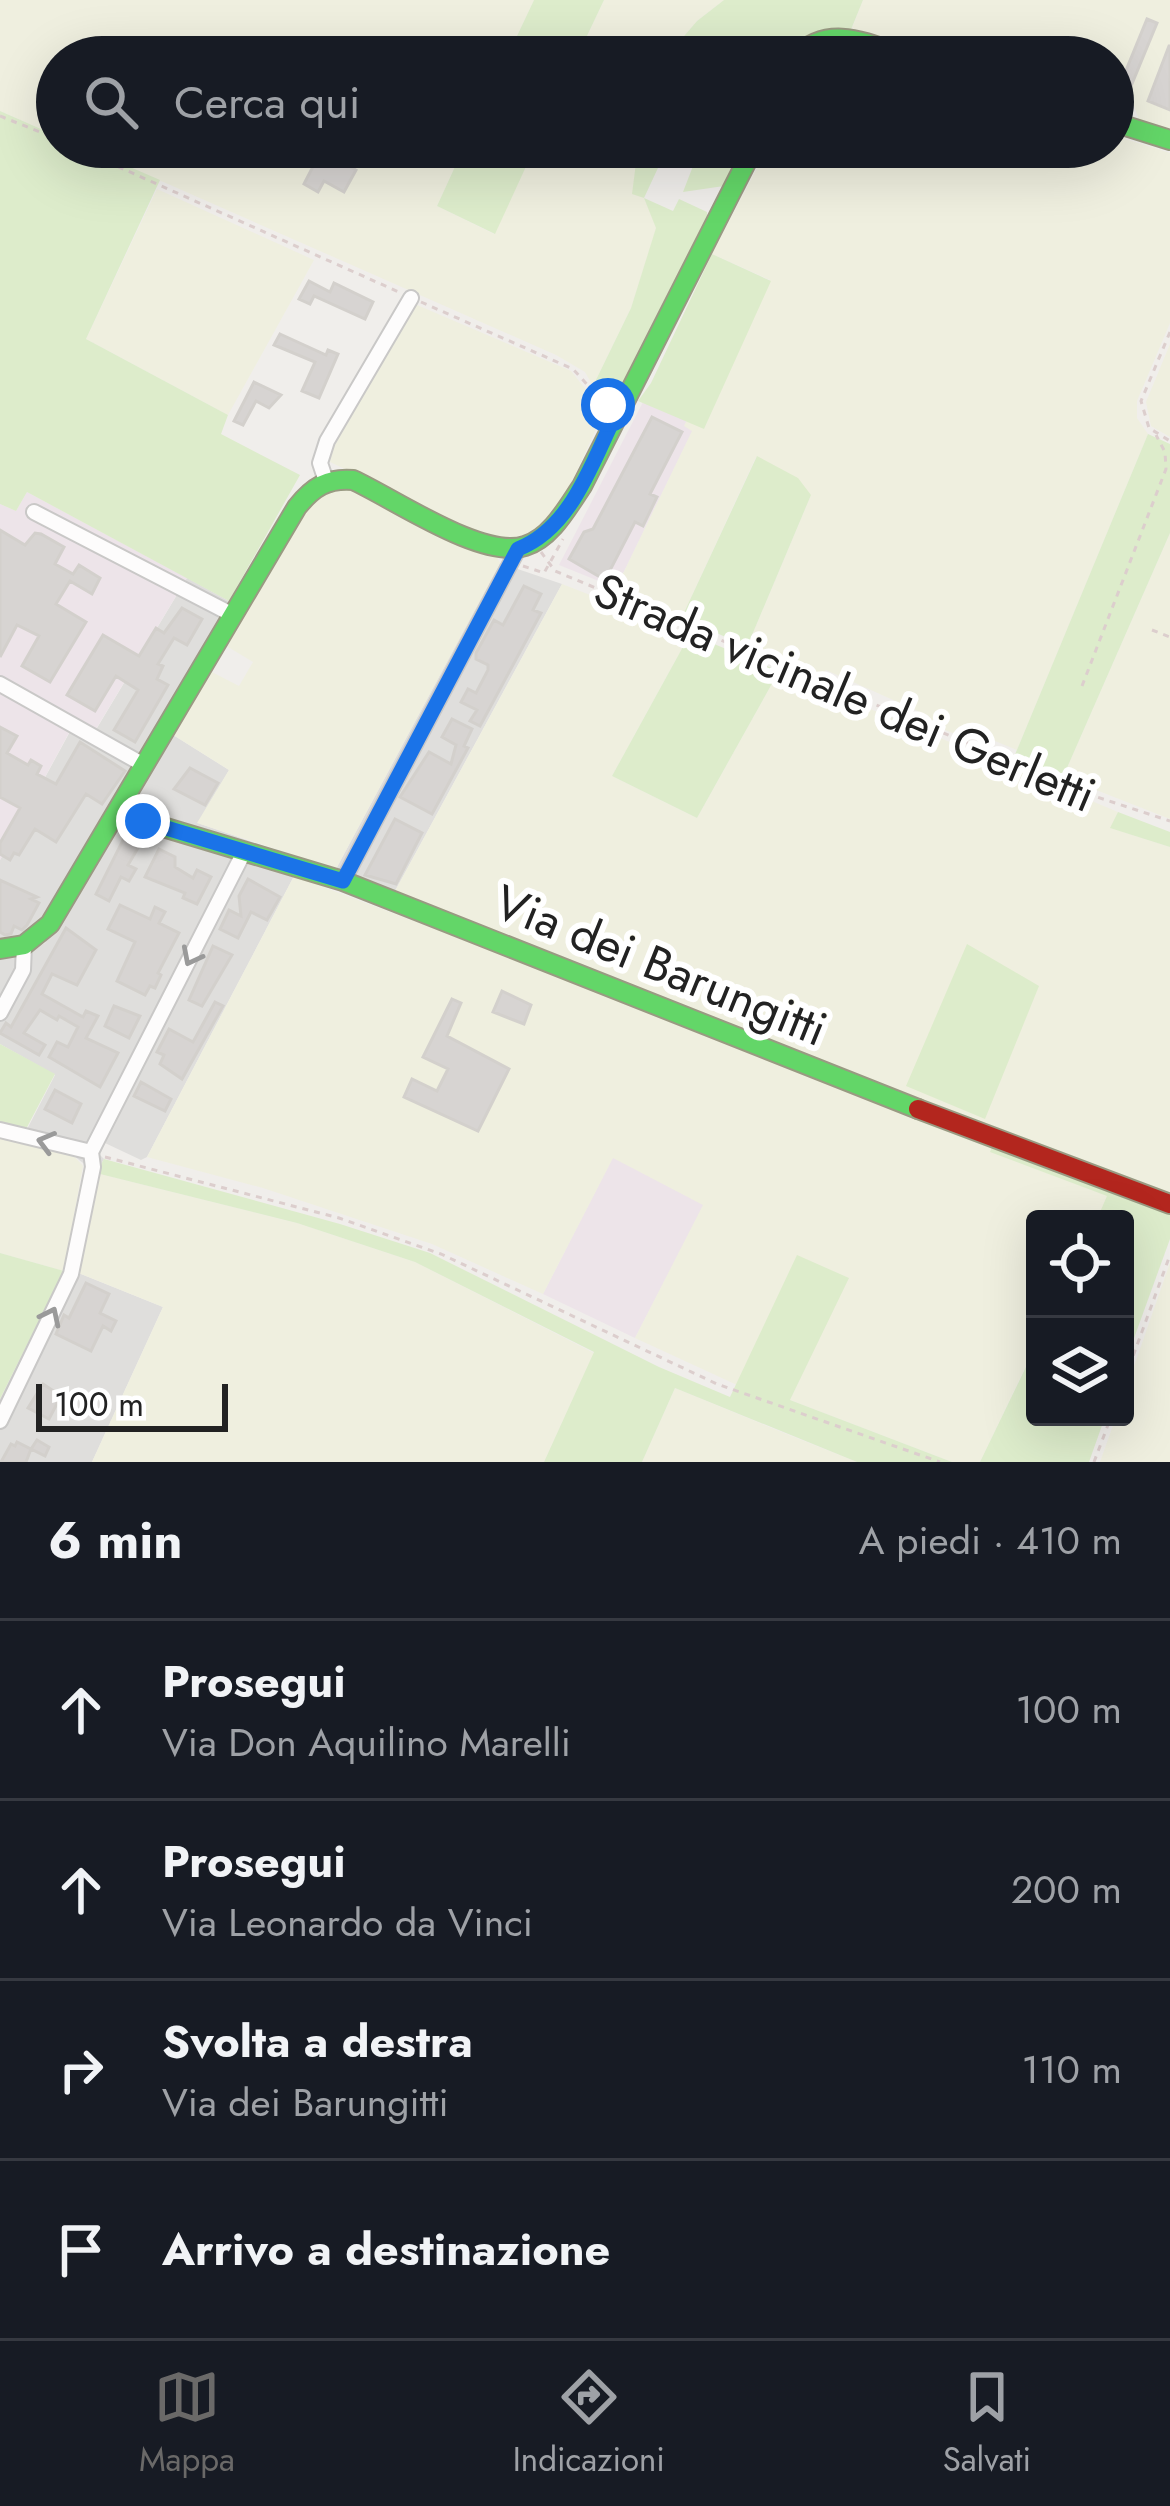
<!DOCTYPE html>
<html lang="it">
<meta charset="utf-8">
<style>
:root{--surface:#171b24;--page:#20242c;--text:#f1f3f6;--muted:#9ea1a6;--line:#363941;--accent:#6a6968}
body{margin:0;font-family:Jost,sans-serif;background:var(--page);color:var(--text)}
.controls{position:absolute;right:36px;bottom:36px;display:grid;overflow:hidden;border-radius:12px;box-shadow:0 12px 48px #0002}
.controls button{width:108px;height:108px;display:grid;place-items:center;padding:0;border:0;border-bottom:3px solid var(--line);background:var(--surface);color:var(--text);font:60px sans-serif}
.scale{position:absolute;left:36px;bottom:30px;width:192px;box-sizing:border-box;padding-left:12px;border:6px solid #222;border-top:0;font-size:33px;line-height:42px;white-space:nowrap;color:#222;-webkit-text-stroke:9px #fff;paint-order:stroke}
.stop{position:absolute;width:36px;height:36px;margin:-27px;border:9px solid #1a73e8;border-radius:50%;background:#fff}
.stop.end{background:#1a73e8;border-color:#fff;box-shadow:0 3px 12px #0008}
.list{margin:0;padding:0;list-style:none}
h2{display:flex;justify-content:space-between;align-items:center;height:156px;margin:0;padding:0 48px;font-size:51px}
h2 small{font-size:39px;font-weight:400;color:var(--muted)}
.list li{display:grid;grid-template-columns:78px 1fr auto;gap:36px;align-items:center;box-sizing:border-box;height:180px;padding:0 48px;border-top:3px solid var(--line)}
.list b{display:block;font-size:45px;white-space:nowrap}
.list p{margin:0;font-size:39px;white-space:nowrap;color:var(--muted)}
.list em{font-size:39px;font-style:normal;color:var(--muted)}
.icon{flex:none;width:66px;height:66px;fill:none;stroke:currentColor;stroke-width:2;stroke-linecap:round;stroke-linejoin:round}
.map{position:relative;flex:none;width:1170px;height:1462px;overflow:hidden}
.search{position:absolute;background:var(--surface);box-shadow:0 12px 48px #0002;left:36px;right:36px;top:36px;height:132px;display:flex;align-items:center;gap:30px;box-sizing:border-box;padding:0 42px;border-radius:66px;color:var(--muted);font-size:45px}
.sheet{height:876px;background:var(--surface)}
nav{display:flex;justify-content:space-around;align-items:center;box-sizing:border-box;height:168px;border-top:3px solid var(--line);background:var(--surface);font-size:33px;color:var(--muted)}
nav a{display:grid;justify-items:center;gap:6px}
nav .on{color:var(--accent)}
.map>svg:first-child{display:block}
.residential{fill:#dfdedc}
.industrial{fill:#ede4e9}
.farmland{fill:#efefdf}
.grass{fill:#ddeccb}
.building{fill:#d7d4d2;stroke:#d3d0cc;stroke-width:3}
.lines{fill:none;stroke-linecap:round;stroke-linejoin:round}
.lane-casing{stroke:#c9c8c7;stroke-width:10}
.street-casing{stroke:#c9c8c7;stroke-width:18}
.fast-casing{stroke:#999a82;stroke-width:22}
.jam-casing{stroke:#999a82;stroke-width:22}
.path{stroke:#dccecd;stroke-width:3;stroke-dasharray:6 6;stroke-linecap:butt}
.lane{stroke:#fdfcfc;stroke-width:6}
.street{stroke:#fdfcfc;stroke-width:14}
.fast{stroke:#63d668;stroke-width:18}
.jam{stroke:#b3261e;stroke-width:18}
.oneway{stroke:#9a9a9a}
.route{stroke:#1a73e8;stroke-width:15}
.labels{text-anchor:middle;stroke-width:12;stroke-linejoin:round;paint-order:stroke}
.street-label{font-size:48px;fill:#222;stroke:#fff}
</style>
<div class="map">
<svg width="1170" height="1462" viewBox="0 0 1170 1462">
<rect width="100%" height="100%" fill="#f0eeeb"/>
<path class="residential" d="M500,563L562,584L395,891L336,869Z
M187,578L229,601L53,905L28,936L0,942V860L72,728L91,738Z
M170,733L229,770L198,823L298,858L294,876L147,1157L141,1160L105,1143L100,1155L104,1159L96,1173L74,1156L21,1141L55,1075L0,1044V956L29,952L45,943Z
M64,1271L76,1272L163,1307L92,1462H0V1399Z"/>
<path class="industrial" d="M643,402L687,420L685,426L693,430L616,588L559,565Z
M27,492L187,578L90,739L71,729L0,860V504L16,511Z
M613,1157L704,1205L635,1338L543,1294Z"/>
<path class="farmland" d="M0,0H534L507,57H57V136L0,111Z
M604,0H724L697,21L666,57H577Z
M863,0H1170V130L1140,122L1133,104L1115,100L1113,103V57H937L852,28Z
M1113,135L1170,153V323L1137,401V418L1148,434L1017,750L968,730L963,737L927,723L929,716L826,670L820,679L747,647L811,495L756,457L682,617L616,588L692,431L684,426L687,420L704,429L770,280L712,254L768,147H1113Z
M84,147H464L437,206L494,234L535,147H638L634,186L644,198L657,227L631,308L593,386L585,372L556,355Z
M157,189L314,260L228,415L86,339Z
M417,305L571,371L604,412L560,507L551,519L528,535L506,539L479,533L330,462L332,450L412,307Z
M1170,344V437L1151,426L1146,402Z
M357,487L459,536L497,557L500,563L336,869L197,823L229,770L170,733L208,670L239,686L253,662L223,644L302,509L325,488Z
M1170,533V819L1063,777Z
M562,584L690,634L612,776L697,818L779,671L1118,812L1111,828L1170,847V1200L901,1098L395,891Z
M294,876L995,1140L991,1152L1108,1196L1097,1219H1035V1347L980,1462H952L790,1400L848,1278L737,1385L635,1338L703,1205L613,1158L543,1294L432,1244L263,1188L147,1157Z
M0,1136L74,1156L83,1166L64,1271L0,1253Z
M96,1173L297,1223L415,1262L594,1353L544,1462H92L163,1307L76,1272Z
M1170,1263V1462H1100L1116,1417H1125V1392Z
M675,1388L784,1433L857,1462H642Z"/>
<path class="grass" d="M534,0H604L577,57H507Z
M724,0H863L844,47L876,57H666L697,21Z
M0,111L57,136V147H84L160,180L86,339L228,415L221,434L300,475L229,601L27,492L16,511L0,504Z
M464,147H535L495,234L437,206Z
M638,147H748L724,186L683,192L693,166L664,155L644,198L673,211L679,199L707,212V232L614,399H609L593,386L631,308L656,228L644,198L632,194Z
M712,254L771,281L704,429L638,401L651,383Z
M1148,434L1170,444V533L1063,777L1014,757Z
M757,456L798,478L811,495L747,647L682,617Z
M690,634L779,671L697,818L612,776Z
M1118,812L1170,832V847L1110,828Z
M967,944L1039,986L985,1119L906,1086Z
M0,1044L55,1074L25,1131L0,1124Z
M995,1140L1170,1207V1239L1125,1363V1219H1097L1107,1196L990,1152Z
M104,1159L340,1224L430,1253L659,1367L730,1397L797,1255L849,1278L790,1400L952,1462H857L675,1388L642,1462H544L594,1352L415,1262L297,1223L96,1173Z
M0,1253L64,1271L0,1399Z
M1035,1348V1417H1105L1089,1462H980Z"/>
<path class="building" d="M1147,19L1157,23L1127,96L1123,98L1116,95Z
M1169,46H1170V110L1148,101Z
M321,151L356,170L344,192L324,181L318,192L304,184Z
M309,281L330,292L334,283L373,302L365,319L314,296L310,304L299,299Z
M280,334L326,355L328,350L338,354L319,398L302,391L315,362L274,345Z
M254,382L281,395L269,408L256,401L243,425L234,421Z
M652,417L682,432L650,494L657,497L643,526L635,522L605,580L569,559L584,532L593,529Z
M0,530L25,545L35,533L41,534L64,547L55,564L73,574L79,565L100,578L92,594L70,581L56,604L86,622L50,682L22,666L39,636L17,625L0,657Z
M524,586L541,594L533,610L541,613L480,726L470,721L477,710L461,702L468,689L476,693L488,670V665L476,659V653L494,620L503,625Z
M182,608L202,619L187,645L174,638L158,664L163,666L157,679L168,685L135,742L114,730L138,690L116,676L95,711L67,695L103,635L139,656L156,628L164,633Z
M452,719L472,729L464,746L468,748L432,814L400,797L429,752L451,764L456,745L442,737Z
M0,727L17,736L7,753L28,765L31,760L41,766L37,774L56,784L80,742L125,771L102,804L86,794L56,842L35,829L19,855L14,853L10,860L0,854V843L20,808L0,797Z
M190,768L218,783L205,805L174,789Z
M395,819L422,833L396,884L365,875Z
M127,832L142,841L128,865L136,869L129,881L121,877L109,901L96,894Z
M159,849L175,857V867L193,878L197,870L211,877L197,904L183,898L185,893L145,877Z
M248,879L280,897L267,920L251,912L238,938L220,929L229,910L241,916L239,896Z
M0,880L37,897L31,899L39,903L27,925L22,930L14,926L11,934L5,935L0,932Z
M120,905L150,919L155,907L165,912L159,923L179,933L158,973L161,975L155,988L150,986L145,995L117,981L135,942L108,929Z
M66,928L96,950L77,985L52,974L42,994L83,1017L86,1011L98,1016L86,1038L118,1053L100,1087L49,1057L57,1042L68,1047L78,1027L59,1016L57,1020L40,1010L24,1033L45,1045L39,1055L0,1033L6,1023L11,1027Z
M213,946L232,955L202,1006L189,1000Z
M502,991L531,1005L524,1024L493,1012Z
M452,999L461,1003L447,1036L509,1069L478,1131L404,1097L412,1079L437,1091L448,1069L423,1057Z
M215,1002L223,1006L182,1079L160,1064L164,1055L157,1052L169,1029L193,1042Z
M114,1006L140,1016L129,1038L105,1026Z
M141,1082L171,1099L165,1111L134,1096Z
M55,1090L81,1104L72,1123L45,1109Z
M86,1283L109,1294L100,1313L116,1321L111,1331L103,1326L91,1351L56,1334L64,1315L69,1318Z
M43,1384L61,1396L49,1419L28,1408Z
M37,1440L49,1447L45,1456L31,1449L26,1462H1L11,1444L15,1446L17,1442L31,1449Z"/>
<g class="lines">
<g class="lane-casing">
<path id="lane" d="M1123,121L1128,103"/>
</g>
<g class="street-casing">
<path id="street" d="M326,481L320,463L327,441L411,298
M34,512L233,615
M0,684L144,765
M343,881L518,549
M0,1013L23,970L24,945
M0,1130L91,1152
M0,1421L71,1274L93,1167L91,1152L244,852"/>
</g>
<g class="fast-casing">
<path id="fast" d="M796,57C829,23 868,44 907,57
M1113,122L1170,140
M120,807L143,821L343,881L918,1109
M0,949L24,945L50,924L297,507C313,487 327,478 353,480C393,498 482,560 525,546C551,538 567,508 582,486L754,147"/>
</g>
<g class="jam-casing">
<path id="jam" d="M918,1109L1170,1204"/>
</g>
<path class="path" d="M0,116L57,139
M74,147L401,293
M421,302L573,369L604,403
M1170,332L1141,401L1149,428L1170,441
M541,552L555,571L1097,797L1170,821
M523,566L544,573L563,539
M1152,630L1170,637
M1082,686L1166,469L1165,452L1156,435
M105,1157L339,1218L441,1254L717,1384L940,1462
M1125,1378L1170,1255
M1094,1462L1111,1417"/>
<use href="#lane" class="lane"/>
<use href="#street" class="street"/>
<use href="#fast" class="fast"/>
<use href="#jam" class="jam"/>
</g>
<defs><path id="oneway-chevron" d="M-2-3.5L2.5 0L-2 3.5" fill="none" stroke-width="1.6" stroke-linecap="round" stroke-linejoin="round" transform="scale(3)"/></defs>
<g class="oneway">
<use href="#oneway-chevron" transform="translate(191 957) rotate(117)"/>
<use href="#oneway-chevron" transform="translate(46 1142) rotate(-165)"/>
<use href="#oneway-chevron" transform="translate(51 1316) rotate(-64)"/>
</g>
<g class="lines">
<path class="route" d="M143,821L343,881L518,549C574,527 593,458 619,408L608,405"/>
</g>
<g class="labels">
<g class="street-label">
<text transform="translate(845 692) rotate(23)" y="17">Strada vicinale dei Gerletti</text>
<text transform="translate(661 965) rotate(22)" y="17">Via dei Barungitti</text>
</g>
</g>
</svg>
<div class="controls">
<button><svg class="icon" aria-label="locate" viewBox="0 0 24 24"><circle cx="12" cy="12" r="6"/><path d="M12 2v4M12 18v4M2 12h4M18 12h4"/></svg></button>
<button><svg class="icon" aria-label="layers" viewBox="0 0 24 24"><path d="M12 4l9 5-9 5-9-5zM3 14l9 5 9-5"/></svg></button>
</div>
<div class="scale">100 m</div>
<div class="stop" style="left:608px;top:405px"></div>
<div class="stop end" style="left:143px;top:821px"></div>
<div class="search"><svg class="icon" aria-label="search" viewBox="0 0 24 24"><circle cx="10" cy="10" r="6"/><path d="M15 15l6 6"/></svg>Cerca qui</div>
</div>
<section class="sheet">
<h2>6 min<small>A piedi · 410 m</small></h2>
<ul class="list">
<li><svg class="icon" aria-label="ahead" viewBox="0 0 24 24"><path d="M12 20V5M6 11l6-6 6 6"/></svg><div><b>Prosegui</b><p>Via Don Aquilino Marelli</p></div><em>100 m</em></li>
<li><svg class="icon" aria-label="ahead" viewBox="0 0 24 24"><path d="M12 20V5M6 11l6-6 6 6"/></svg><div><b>Prosegui</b><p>Via Leonardo da Vinci</p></div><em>200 m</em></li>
<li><svg class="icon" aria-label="right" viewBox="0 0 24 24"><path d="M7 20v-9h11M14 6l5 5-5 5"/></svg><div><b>Svolta a destra</b><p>Via dei Barungitti</p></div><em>110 m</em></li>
<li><svg class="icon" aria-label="arrive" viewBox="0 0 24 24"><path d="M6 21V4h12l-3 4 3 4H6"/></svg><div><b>Arrivo a destinazione</b></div></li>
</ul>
</section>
<nav>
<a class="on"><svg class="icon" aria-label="map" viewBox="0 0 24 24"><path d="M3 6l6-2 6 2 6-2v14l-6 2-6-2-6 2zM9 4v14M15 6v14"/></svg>Mappa</a>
<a><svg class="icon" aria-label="directions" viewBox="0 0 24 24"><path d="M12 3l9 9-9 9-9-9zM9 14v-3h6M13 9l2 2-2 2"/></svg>Indicazioni</a>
<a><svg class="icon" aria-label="saved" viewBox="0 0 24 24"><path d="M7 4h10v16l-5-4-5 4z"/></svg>Salvati</a>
</nav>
